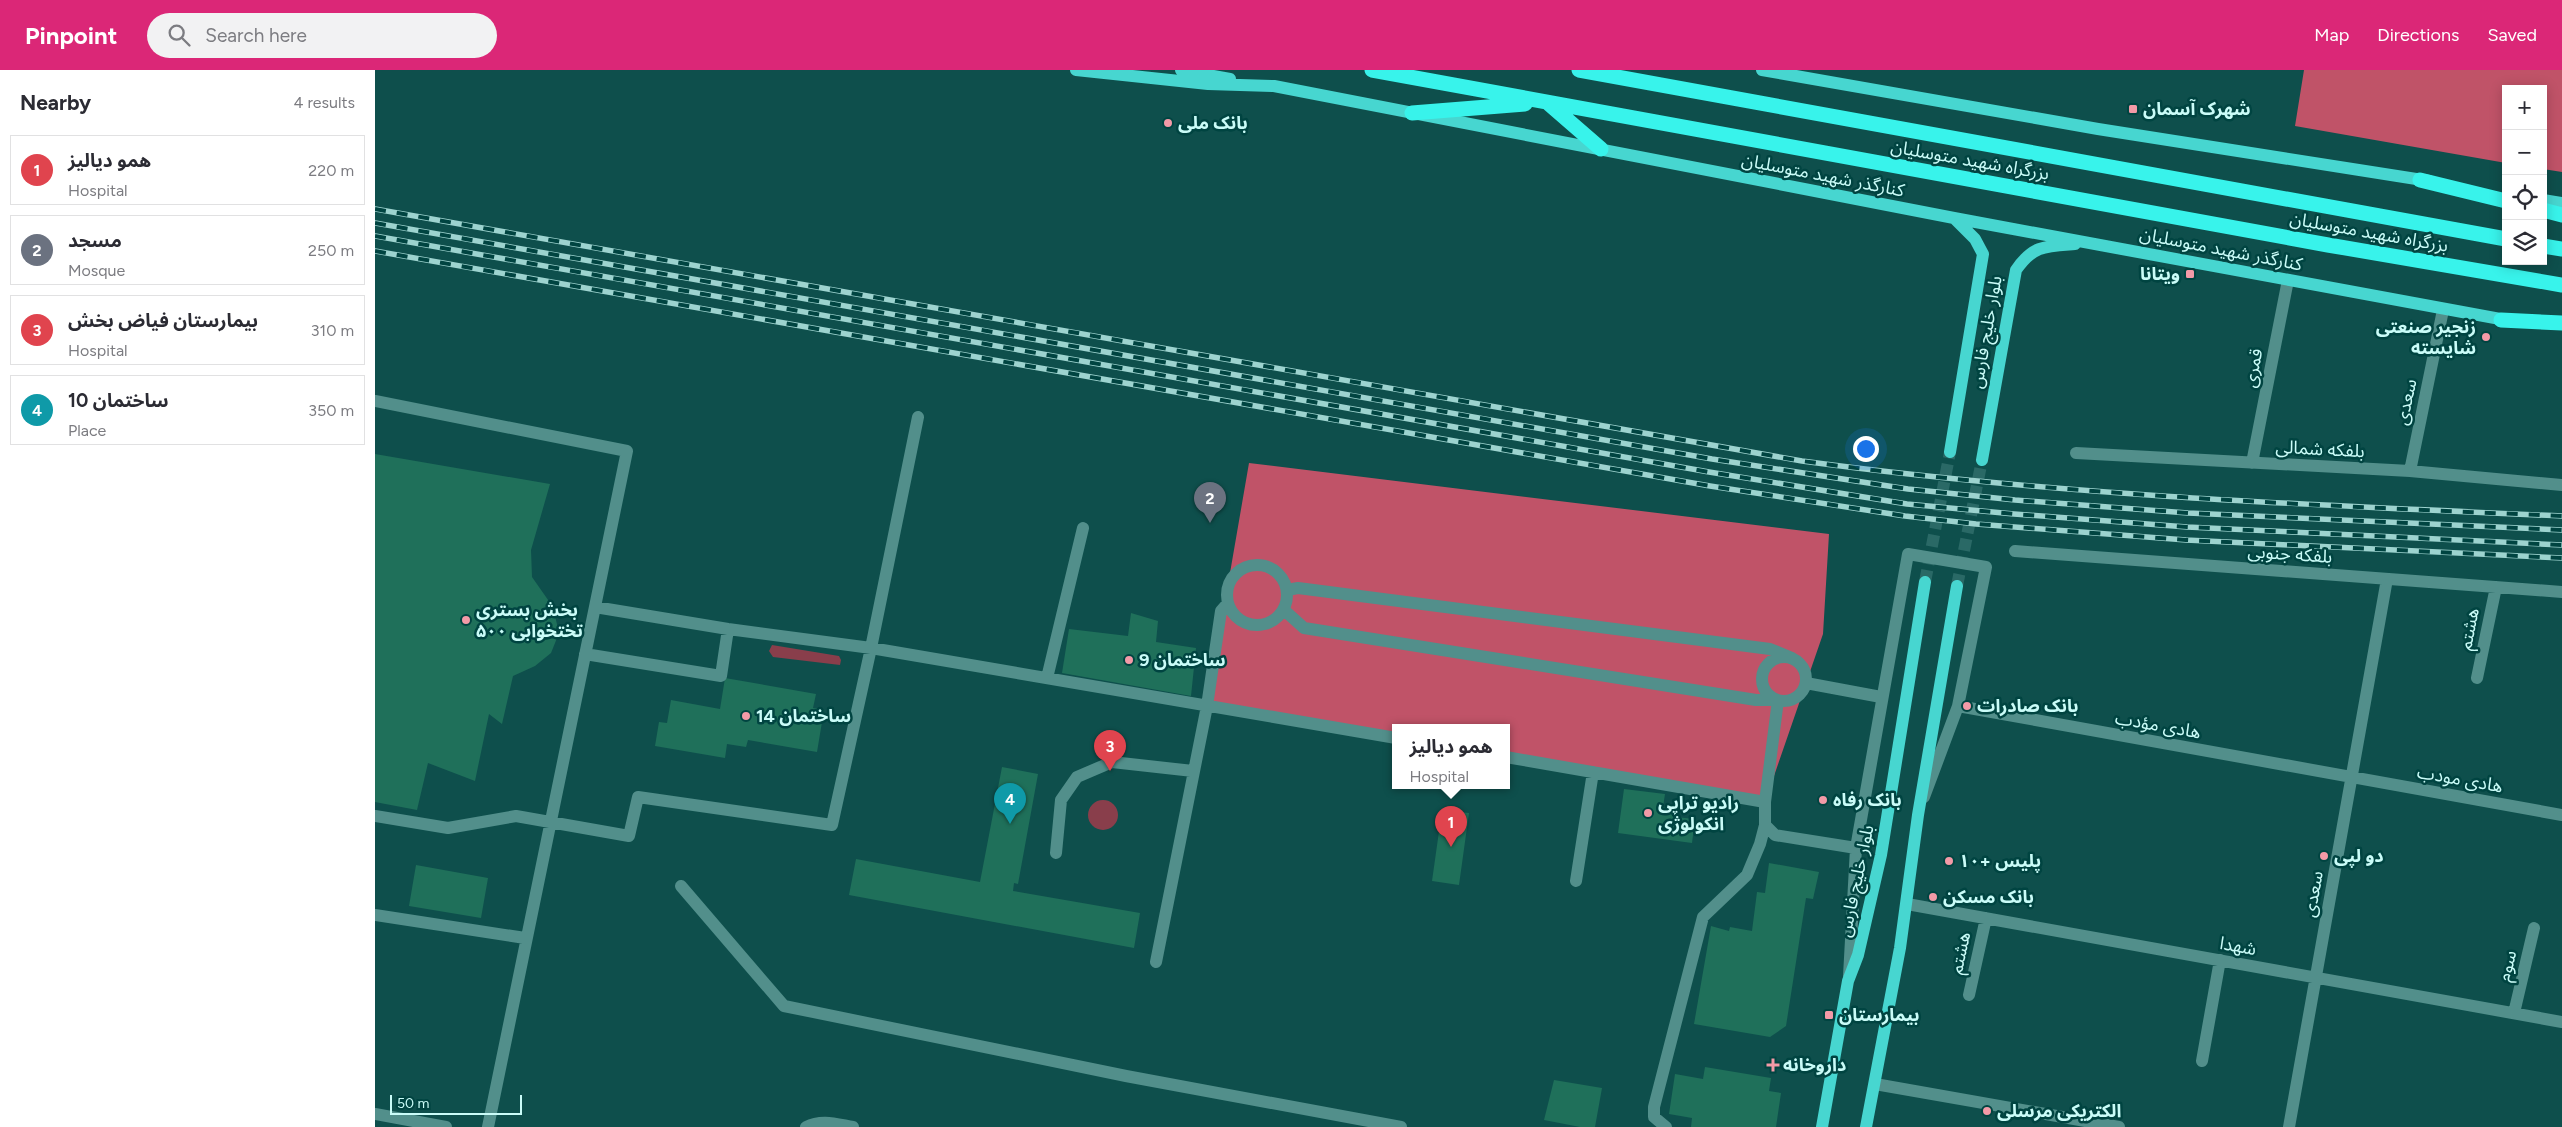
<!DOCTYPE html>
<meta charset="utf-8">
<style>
:root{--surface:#fff;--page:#f2f2f3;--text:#2b2b33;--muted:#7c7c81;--line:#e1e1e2;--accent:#db2777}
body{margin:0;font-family:Figtree,"Noto Sans Arabic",sans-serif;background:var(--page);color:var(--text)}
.controls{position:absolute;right:15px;top:15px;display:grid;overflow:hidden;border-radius:0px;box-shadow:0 2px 12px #0003}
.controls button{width:45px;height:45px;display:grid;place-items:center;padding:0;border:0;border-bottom:1px solid var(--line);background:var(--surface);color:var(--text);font:25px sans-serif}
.scale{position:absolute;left:15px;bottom:12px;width:132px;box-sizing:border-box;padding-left:5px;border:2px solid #cafcf8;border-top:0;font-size:14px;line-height:18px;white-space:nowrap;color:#cafcf8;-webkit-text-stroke:4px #004441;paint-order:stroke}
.you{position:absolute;left:1490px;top:378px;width:18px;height:18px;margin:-12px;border:4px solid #fff;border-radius:50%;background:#1a73e8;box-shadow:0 0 0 8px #1a73e833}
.badge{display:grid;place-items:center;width:32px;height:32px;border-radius:50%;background:var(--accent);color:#fff;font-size:16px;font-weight:700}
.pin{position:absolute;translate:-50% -41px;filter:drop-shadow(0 1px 2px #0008)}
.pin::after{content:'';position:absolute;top:26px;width:18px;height:15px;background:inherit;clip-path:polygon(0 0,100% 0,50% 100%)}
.popup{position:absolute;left:1017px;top:654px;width:118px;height:65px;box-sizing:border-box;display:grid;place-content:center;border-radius:0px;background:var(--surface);filter:drop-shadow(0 1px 4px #0005);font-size:16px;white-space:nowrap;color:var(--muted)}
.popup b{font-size:19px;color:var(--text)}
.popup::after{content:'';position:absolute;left:50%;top:100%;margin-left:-10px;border:10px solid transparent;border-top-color:var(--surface)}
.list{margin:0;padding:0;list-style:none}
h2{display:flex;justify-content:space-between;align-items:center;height:65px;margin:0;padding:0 20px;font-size:21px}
h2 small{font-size:16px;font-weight:400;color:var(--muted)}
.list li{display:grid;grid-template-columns:32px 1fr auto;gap:15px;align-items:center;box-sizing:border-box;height:70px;margin:0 10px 10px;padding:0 10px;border:1px solid var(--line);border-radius:0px}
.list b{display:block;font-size:19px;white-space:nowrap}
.list p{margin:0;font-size:16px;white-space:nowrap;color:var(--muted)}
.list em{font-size:16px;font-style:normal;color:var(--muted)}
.icon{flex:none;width:28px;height:28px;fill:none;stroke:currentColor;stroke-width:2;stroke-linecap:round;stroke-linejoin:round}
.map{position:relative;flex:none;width:2187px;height:1057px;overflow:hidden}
header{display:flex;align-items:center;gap:30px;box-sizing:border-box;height:70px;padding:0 25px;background:var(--accent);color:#fff}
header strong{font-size:24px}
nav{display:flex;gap:28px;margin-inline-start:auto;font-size:18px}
.search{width:350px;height:45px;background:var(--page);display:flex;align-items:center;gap:12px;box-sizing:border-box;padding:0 18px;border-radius:28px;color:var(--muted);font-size:19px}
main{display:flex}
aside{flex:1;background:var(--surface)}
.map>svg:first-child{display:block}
.green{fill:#893e4b}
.forest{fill:#c05368}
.building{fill:#1f705a}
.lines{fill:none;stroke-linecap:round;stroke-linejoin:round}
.major-tunnel{stroke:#2a6966;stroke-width:12;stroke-dasharray:12 6;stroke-linecap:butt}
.minor{stroke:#528f8b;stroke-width:12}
.major{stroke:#47d6d0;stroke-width:12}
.highway{stroke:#38f3eb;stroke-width:15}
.rail-casing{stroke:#9dd3cf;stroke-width:5.5}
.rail{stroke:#004441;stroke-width:4;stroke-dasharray:11;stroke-linecap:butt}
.poi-dot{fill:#f39aa7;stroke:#004441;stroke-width:2}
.labels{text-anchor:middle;stroke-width:5;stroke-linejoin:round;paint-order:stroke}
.poi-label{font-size:18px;font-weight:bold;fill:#cafcf8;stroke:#004441;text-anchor:start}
.street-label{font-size:18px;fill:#cafcf8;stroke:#004441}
</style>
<header>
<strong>Pinpoint</strong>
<div class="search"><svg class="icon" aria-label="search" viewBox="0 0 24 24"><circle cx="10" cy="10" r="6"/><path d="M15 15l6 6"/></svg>Search here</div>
<nav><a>Map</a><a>Directions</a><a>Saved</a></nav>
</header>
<main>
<aside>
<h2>Nearby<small>4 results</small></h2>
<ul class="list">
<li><span class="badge" style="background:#e0444e">1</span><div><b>همو دیالیز</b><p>Hospital</p></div><em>220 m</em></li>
<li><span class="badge" style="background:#6b7280">2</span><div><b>مسجد</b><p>Mosque</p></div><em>250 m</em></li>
<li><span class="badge" style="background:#e0444e">3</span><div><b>بیمارستان فیاض بخش</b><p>Hospital</p></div><em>310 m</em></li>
<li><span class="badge" style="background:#0f9aa8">4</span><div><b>ساختمان 10</b><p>Place</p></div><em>350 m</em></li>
</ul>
</aside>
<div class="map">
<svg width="2187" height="1057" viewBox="0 0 2187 1057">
<rect width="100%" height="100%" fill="#0e4f4c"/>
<path class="green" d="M397,575L464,586L466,590L465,595L398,587L394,581Z
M713 745a15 15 0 1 1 30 0a15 15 0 1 1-30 0Z"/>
<path class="forest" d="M1929,0H2187V102L2168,99V19H2131V93L1920,56Z
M874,393L1454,464L1448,564L1390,732L1131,687V658H1021V668L832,636Z"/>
<path class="building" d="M0,384L175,414L156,480L157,507L178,537L184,563L176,583L160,596L138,606L127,654L114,644L100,711L53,693L42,740L0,732Z
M756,543L783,551L781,572L821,578L816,626L687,603L694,559L753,566Z
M350,608L441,624L438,638L449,640L442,682L373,670L371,677L352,674L350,688L280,676L284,652L292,653L296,630L345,639Z
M627,697L663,704L643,814L639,813L638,821L765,843L759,878L474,825L481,789L605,812Z
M1249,719L1290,724L1288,737L1301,739L1300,747L1320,749L1317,773L1243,763Z
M1067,740L1094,743L1084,815L1057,811Z
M1394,793L1444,802L1438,829L1431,828L1411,956L1395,967L1319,954L1336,856L1354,861L1355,857L1377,861L1382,822L1390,823Z
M41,795L113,808L106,848L34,836Z
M1330,997L1396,1008L1394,1021L1406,1023L1401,1057H1316L1317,1048L1294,1044L1300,1004L1328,1009Z
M1179,1010L1227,1018L1220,1057H1205L1169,1050Z"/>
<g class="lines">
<path class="major-tunnel" d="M1550,512L1575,382
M1582,516L1607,390"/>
<path class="minor" d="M0,331L252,381L113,1057
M1701,383L2035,401L2187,415
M1877,393L1913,210
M2035,401L2068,240
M1640,481L2187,522
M852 525a30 30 0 1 1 60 0a30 30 0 1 1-60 0Z
M912,520L923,518L1395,579L1417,588
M220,537L353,559L496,578L1021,668
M909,540L929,558L1381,630H1403L1390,732V755L1385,774L1372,805L1328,847L1279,1037V1047L1291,1057
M210,584L346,606L353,559
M1387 609a22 22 0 1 1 44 0a22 22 0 1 1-44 0Z
M672,608L708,458
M2102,608L2121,517
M1431,613L1506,627
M1583,636L2187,745
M1131,687L1390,732
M0,746L73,758L141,746L254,766L263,727L457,755L496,578L543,347
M1390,755L1400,765L1481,778
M681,783L686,730L702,707L737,692L818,701
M1201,811L1218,702
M306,816L409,936L751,1006L1026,1057
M1532,834L2187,952
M0,845L150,868
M781,892L832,636L846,541L853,533
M1474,906L1481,778L1533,484L1611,497L1583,636L1549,727
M1594,925L1611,848
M2139,943L2159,858
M1827,991L1845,890
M1500,1014L1744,1057
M0,1044L71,1057
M431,1057C447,1049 461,1054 478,1057
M1914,1057L2012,509"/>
<path class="major" d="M701,0L833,14L899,16L1579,148L2136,251
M806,0L855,9
M1387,0L1723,59L2054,111
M2168,130L2187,133
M1575,382L1608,184L1600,169L1579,148
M1607,390L1641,200C1658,175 1671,176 1700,174
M1447,1057L1473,911L1483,885L1506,785L1550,512
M1491,1057L1525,878L1543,745L1582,516"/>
<path class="highway" d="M997,0L1953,175L2187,215
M1204,0L2131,169
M1173,33L1226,79
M1037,43L1150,34
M2045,110L2131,131
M2168,140L2187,145
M2168,176L2187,179
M2126,250L2187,253"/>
<g class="rail-casing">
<path id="rail" d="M0,139L1427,391C1679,425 1933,435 2187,446
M0,153L1337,389L1533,419L1640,430L1813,443L2187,460
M0,166L1334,402L1532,434L1639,444L1812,457L2187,475
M0,181L1335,416L1530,446L1601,454L1811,470L2187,488"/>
</g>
<use href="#rail" class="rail"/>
</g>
<g class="poi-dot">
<rect x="1753" y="34" width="10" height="10" rx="2.5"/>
<circle cx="793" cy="53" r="5"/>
<rect x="1810" y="199" width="10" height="10" rx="2.5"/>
<circle cx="2111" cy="267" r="5"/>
<circle cx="91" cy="550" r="5"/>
<circle cx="754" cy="590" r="5"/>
<circle cx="1592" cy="636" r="5"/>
<circle cx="371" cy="646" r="5"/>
<circle cx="1448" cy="730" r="5"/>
<circle cx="1273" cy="743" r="5"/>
<circle cx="1949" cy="786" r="5"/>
<circle cx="1574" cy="791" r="5"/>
<circle cx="1558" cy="827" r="5"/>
<rect x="1449" y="940" width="10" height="10" rx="2.5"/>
<path d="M1395.5 987.5h5v5h5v5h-5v5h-5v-5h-5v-5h5z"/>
<circle cx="1612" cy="1041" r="5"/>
</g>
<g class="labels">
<g class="poi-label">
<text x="1768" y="45">شهرک آسمان</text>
<text x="803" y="59">بانک ملی</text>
<text x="1805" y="210" text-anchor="end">ویتانا</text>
<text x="2101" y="263" text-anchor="end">زنجیر صنعتی<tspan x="2101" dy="21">شایسته</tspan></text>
<text x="101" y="546">بخش بستری<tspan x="101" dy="21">۵۰۰ تختخوابی</tspan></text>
<text x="764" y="596">ساختمان 9</text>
<text x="1602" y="642">بانک صادرات</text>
<text x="381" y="652">ساختمان 14</text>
<text x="1458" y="736">بانک رفاه</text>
<text x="1283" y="739">رادیو تراپی<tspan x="1283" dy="21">انکولوژی</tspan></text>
<text x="1959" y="792">دو لپی</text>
<text x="1584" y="797">پلیس +۱۰</text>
<text x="1568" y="833">بانک مسکن</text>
<text x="1464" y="951">بیمارستان</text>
<text x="1408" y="1001">داروخانه</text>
<text x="1622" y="1047">الکتریکی مرسلی</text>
</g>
<g class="street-label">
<text transform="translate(1595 90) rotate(10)" y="6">بزرگراه شهید متوسلیان</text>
<text transform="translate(1448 105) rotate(11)" y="6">کنارگذر شهید متوسلیان</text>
<text transform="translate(1994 162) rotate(10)" y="6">بزرگراه شهید متوسلیان</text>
<text transform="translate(1846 179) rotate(11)" y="6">کنارگذر شهید متوسلیان</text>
<text transform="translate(1611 262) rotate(-80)" y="6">بلوار خلیج فارس</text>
<text transform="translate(1878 298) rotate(-79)" y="6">قمری</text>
<text transform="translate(2031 332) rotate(-78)" y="6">سعدی</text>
<text transform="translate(1945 379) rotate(3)" y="6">بلفکه شمالی</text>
<text transform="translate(1915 484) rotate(4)" y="6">بلفکه جنوبی</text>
<text transform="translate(2094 559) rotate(-79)" y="6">هشتم</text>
<text transform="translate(1783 655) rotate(10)" y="6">هادی مؤدب</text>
<text transform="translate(2085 709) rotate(10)" y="6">هادی مودب</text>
<text transform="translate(1481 811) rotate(-78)" y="6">بلوار خلیج فارس</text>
<text transform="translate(1938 824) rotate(-80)" y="6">سعدی</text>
<text transform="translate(1863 876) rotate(10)" y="6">شهدا</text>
<text transform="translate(1585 883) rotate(-78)" y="6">هشتم</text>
<text transform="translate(2132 896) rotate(-77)" y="6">سوم</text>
</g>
</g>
</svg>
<div class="controls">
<button>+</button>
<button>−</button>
<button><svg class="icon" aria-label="locate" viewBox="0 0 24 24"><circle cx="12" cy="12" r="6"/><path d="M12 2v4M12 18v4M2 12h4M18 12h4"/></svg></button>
<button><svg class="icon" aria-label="layers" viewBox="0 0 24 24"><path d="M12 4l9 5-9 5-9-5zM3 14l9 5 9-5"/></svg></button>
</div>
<div class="scale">50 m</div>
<div class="you"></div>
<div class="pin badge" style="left:1076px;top:777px;background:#e0444e">1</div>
<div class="popup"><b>همو دیالیز</b>Hospital</div>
<div class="pin badge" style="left:835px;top:453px;background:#6b7280">2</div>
<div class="pin badge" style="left:735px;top:701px;background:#e0444e">3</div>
<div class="pin badge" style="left:635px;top:754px;background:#0f9aa8">4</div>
</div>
</main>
